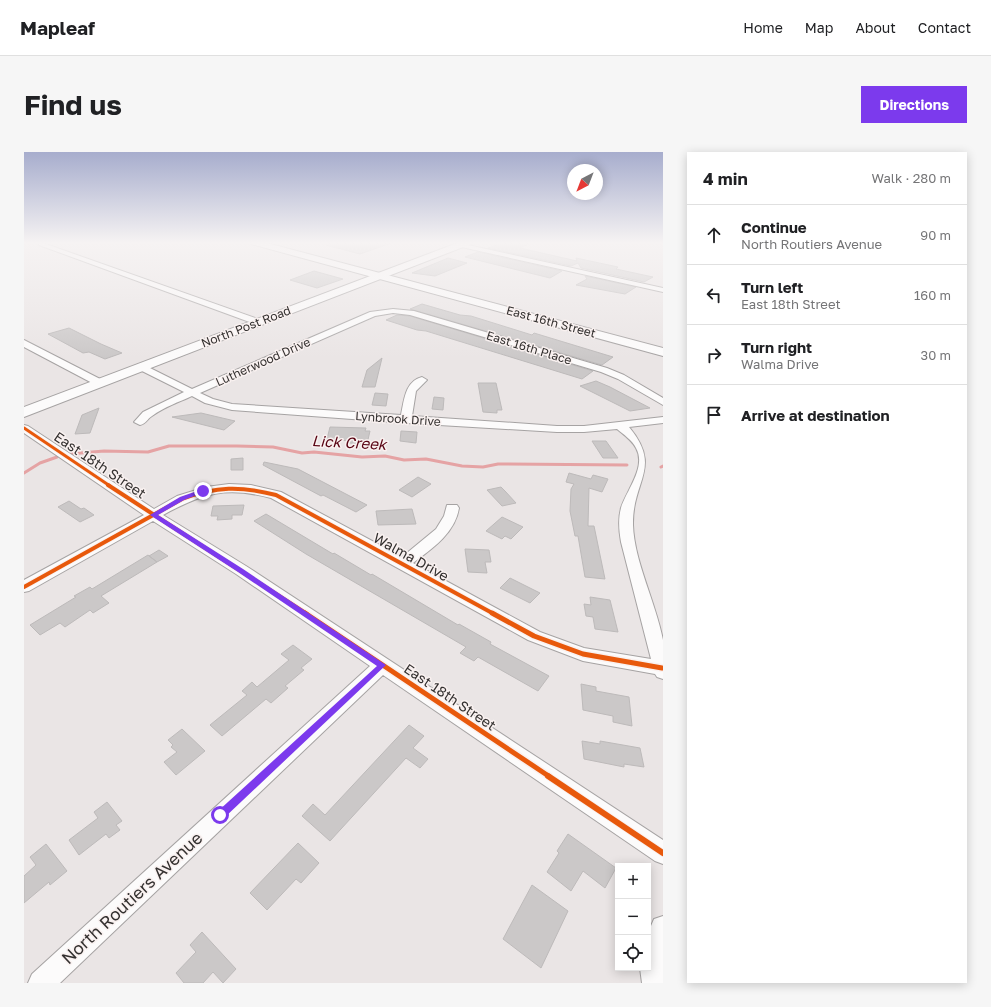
<!DOCTYPE html>
<meta charset="utf-8">
<style>
:root{--surface:#fff;--page:#f6f6f6;--text:#202124;--muted:#757577;--line:#e0e0e0;--accent:#7c3aed}
body{margin:0;font-family:"Golos Text",sans-serif;background:var(--page);color:var(--text)}
.controls{position:absolute;right:12px;bottom:12px;display:grid;overflow:hidden;border-radius:0px;box-shadow:0 2px 10px #0003}
.controls button{width:36px;height:36px;display:grid;place-items:center;padding:0;border:0;border-bottom:1px solid var(--line);background:var(--surface);color:var(--text);font:20px sans-serif}
.compass{position:absolute;left:543px;top:12px;width:36px;height:36px;border-radius:50%;background:var(--surface);box-shadow:0 2px 10px #0003;rotate:222deg}
.stop{position:absolute;width:12px;height:12px;margin:-9px;border:3px solid #7c3aed;border-radius:50%;background:#fff}
.stop.end{background:#7c3aed;border-color:#fff;box-shadow:0 1px 4px #0008}
.list{margin:0;padding:0;list-style:none}
h2{display:flex;justify-content:space-between;align-items:center;height:52px;margin:0;padding:0 16px;font-size:17px}
h2 small{font-size:13px;font-weight:400;color:var(--muted)}
.list li{display:grid;grid-template-columns:26px 1fr auto;gap:12px;align-items:center;box-sizing:border-box;height:60px;padding:0 16px;border-top:1px solid var(--line)}
.list b{display:block;font-size:15px;white-space:nowrap}
.list p{margin:0;font-size:13px;white-space:nowrap;color:var(--muted)}
.list em{font-size:13px;font-style:normal;color:var(--muted)}
.icon{flex:none;width:22px;height:22px;fill:none;stroke:currentColor;stroke-width:2;stroke-linecap:round;stroke-linejoin:round}
.map{position:relative;flex:none;width:639px;height:831px;overflow:hidden;border-radius:0px}
header{display:flex;align-items:center;gap:24px;box-sizing:border-box;height:56px;padding:0 20px;background:var(--surface);border-bottom:1px solid var(--line)}
header strong{font-size:19px}
nav{display:flex;gap:22px;margin-inline-start:auto;font-size:14px}
.intro{display:flex;align-items:center;justify-content:space-between;box-sizing:border-box;height:96px;padding:0 24px}
h1{margin:0;font-size:28px}
.button{padding:10px 18px;border-radius:0px;background:var(--accent);color:#fff;font-size:14px;font-weight:700}
main{display:flex;gap:24px;padding:0 24px}
aside{flex:1;background:var(--surface);border-radius:0px;box-shadow:0 2px 10px #0003}
.map>svg:first-child{display:block}
.lines{fill:none;stroke-linecap:round;stroke-linejoin:round}
.stream{stroke:#e5a3a4;stroke-width:3}
.building{fill:#cbc8c8;stroke:#bdbaba}
.street-casing{stroke:#a6a3a3;stroke-width:2}
.secondary-casing{stroke:#a6a3a3;stroke-width:2}
.primary-casing{stroke:#a6a3a3;stroke-width:2}
.street{fill:#fcfbfb;fill-rule:evenodd}
.secondary{fill:#fcfbfb;fill-rule:evenodd}
.primary{fill:#fcfbfb;fill-rule:evenodd}
.cycleway-far3-casing{stroke:#f9f1f0;stroke-width:5}
.cycleway-far2-casing{stroke:#f9f1f0;stroke-width:6}
.cycleway-far1-casing{stroke:#f9f1f0;stroke-width:8}
.cycleway-casing{stroke:#f9f1f0;stroke-width:8}
.cycleway-far3{stroke:#e8590c;stroke-width:3}
.cycleway-far2{stroke:#e8590c;stroke-width:4}
.cycleway-far1{stroke:#e8590c;stroke-width:5}
.cycleway{stroke:#e8590c;stroke-width:6}
.route{fill:#7c3aed}
.labels{text-anchor:middle;stroke-width:3;stroke-linejoin:round;paint-order:stroke}
.far-street-label{font-size:12px;fill:#33302f;stroke:#f9f1f0}
.street-label{font-size:14px;fill:#33302f;stroke:#f9f1f0}
.water-label{font-size:15px;font-style:italic;fill:#580312;stroke:#f9f1f0}
.near-street-label{font-size:17px;fill:#33302f;stroke:#f9f1f0}
</style>
<header>
<strong>Mapleaf</strong>
<nav><a>Home</a><a>Map</a><a>About</a><a>Contact</a></nav>
</header>
<div class="intro"><h1>Find us</h1><a class="button">Directions</a></div>
<main>
<div class="map">
<svg width="639" height="831" viewBox="0 0 639 831">
<rect width="100%" height="100%" fill="#eae5e5"/>
<g class="lines">
<path class="stream" d="M45,302L80,299L124,300L145,294H213L249,295L278,301L290,300L338,305L361,304L380,308L402,307L438,314L459,315L474,312L603,313
M637,315L639,314
M0,321L16,311L33,305"/>
</g>
<path class="building" d="M302,90H367V91L336,102L302,93Z
M480,90H509L496,96L553,109L552,106L594,115L592,117L629,125L620,130L557,116L554,111L547,114L464,96Z
M454,100L538,119L526,126L441,105Z
M424,106L443,111L411,124L388,121Z
M290,119L319,127L293,136L266,128Z
M561,124L612,135L601,142L552,133L563,127Z
M398,152L436,163L447,164L508,183L510,181L589,205L578,213L386,157Z
M373,163L386,164L569,219L558,227L402,179L393,178L362,168Z
M45,176L77,192L98,201L81,207L65,200L59,201L24,182Z
M358,206L351,235H338L343,218Z
M572,229L586,235L626,256L606,259L556,234Z
M454,231H472L478,258H473V261L459,260Z
M351,241L364,242L362,254L348,253Z
M410,245L420,246L419,258L408,257Z
M75,256L66,281L51,282L58,263Z
M177,261L211,269L200,278L148,265Z
M306,275L342,276L341,279H346L343,292L325,291L326,289L303,287Z
M377,279L393,280L392,291L376,289Z
M568,289H582L594,306H579Z
M219,306V318H207V307Z
M240,310L274,317L343,353L332,360L299,343L297,344L239,313Z
M545,321L567,327L569,323L584,327L578,340L565,336L564,374H570L581,427L561,425L554,384H551L546,359L547,337L550,332L542,330Z
M394,325L407,332L388,345L375,338Z
M477,335L481,339L492,351L478,354L463,338Z
M45,349L57,357L60,356L70,363L56,370L34,355Z
M220,353L218,363H208V367L193,368L194,364H187L189,354Z
M388,357L392,372L354,373L352,359Z
M242,362L309,402L310,401L347,423L348,422L434,473L435,472L467,490L466,492L525,524L514,539L454,505L450,509L436,501L442,495L282,402L230,369Z
M478,365L499,375L487,387L481,384L478,387L462,379Z
M441,397L465,398L467,410H461L463,421L444,420Z
M135,398L144,404L133,410L125,404Z
M124,403L133,410L77,444L85,451L69,461L66,458L41,475L36,471L16,483L6,473L52,445L50,444L66,435L68,437Z
M486,426L516,441L506,451L476,436Z
M566,445L586,448L594,480L571,477L569,465L562,464L560,452L567,453Z
M269,493L288,507L277,516L280,518L261,534L264,536L247,551L242,547L198,584L186,573L223,543L218,539L228,530L233,535L265,508L257,502Z
M557,532L572,535V539L605,545L608,574L589,570V564L559,558Z
M385,573L400,584L389,596L404,607L396,616L382,606L306,689L278,664L289,652L301,663Z
M158,577L181,599L152,623L140,610L153,600L147,595L149,593L144,588Z
M558,589L576,592V589L616,596L620,615L600,612V615L560,607Z
M83,650L98,669L92,673L96,678L85,686L82,682L55,703L45,688L74,666L70,660Z
M544,682L592,716L581,736L559,719L547,739L523,720L535,701L533,699Z
M274,691L295,711L277,731L272,727L243,758L226,741Z
M22,692L43,719L26,733L25,730L0,751V724L12,713L6,705Z
M508,733L544,759L517,816L479,787Z
M178,780L212,817L199,831L189,820L179,831H160L152,821L172,800L166,793Z"/>
<g class="lines">
<g class="street-casing">
<path id="street" d="M15,91H19L237,168L238,170L234,173L231,172L15,93Z
M435,91L639,136V140L433,94V92Z
M369,157L390,159L583,216L600,223L639,246V253L594,227L577,220L386,163L369,161L351,164L176,241L189,247L208,252L377,263C380,249 381,229 398,225L403,228L392,239L388,264L533,274H560L639,265V271L605,275C639,316 608,328 609,373C610,409 632,451 639,488C639,500 639,514 639,527L633,525L631,522L559,509L504,488L247,346C202,334 179,341 139,363L222,414L639,688V712L631,709L359,523L36,831H4L8,822L346,514L212,422L129,369L5,439L0,440V428L120,363L0,281V273L4,274L130,357L153,344L182,335L205,332L227,333L257,340L378,405L412,377L420,364L423,353H433L435,356C431,381 408,397 389,411L516,480L560,496L627,507L597,390C595,379 594,367 597,356C602,339 623,315 612,296C608,288 599,282 593,277L560,280H533L382,271L208,258L181,251L168,244C155,250 140,255 128,264C123,267 122,272 116,273L110,270L119,260L160,240L114,217L112,215L114,213H120L168,237L346,160Z
M0,188L80,229L81,231L80,233H72L0,195Z
M639,764V831H618L616,816H624V781L630,767Z"/>
</g>
<g class="secondary-casing">
<path id="secondary" d="M226,90H239L639,196V204L227,92Z"/>
</g>
<g class="primary-casing">
<path id="primary" d="M436,90H449L447,92L0,265V255Z"/>
</g>
<use href="#street" class="street"/>
<use href="#secondary" class="secondary"/>
<use href="#primary" class="primary"/>
<g class="cycleway-far3-casing">
<path id="cycleway-far3" d="M0,276L86,334"/>
</g>
<g class="cycleway-far2-casing">
<path id="cycleway-far2" d="M84,333L283,462
M0,435L158,347C192,334 217,334 252,343L470,462"/>
</g>
<g class="cycleway-far1-casing">
<path id="cycleway-far1" d="M281,461L526,625
M468,461L510,484L559,502L638,516"/>
</g>
<g class="cycleway-casing">
<path id="cycleway" d="M524,624L639,701"/>
</g>
<use href="#cycleway-far3" class="cycleway-far3"/>
<use href="#cycleway-far2" class="cycleway-far2"/>
<use href="#cycleway-far1" class="cycleway-far1"/>
<use href="#cycleway" class="cycleway"/>
</g>
<linearGradient id="sky" x2="0" y2="1"><stop stop-color="#a7adcd"/><stop offset="0.44" stop-color="#f6f3f3"/><stop offset="1" stop-color="#f6f3f3" stop-opacity="0"/></linearGradient>
<rect width="639" height="206" fill="url(#sky)"/>
<path class="route" d="M179,337L182,339L181,340L160,348L134,363L219,417L362,513L200,666L196,667L193,666L192,663L193,660L353,514L214,420L126,363L156,345Z"/>
<g class="labels">
<g class="far-street-label">
<text transform="translate(527 170) rotate(15)" y="4">East 16th Street</text>
<text transform="translate(222 175) rotate(-21)" y="4">North Post Road</text>
<text transform="translate(505 196) rotate(17)" y="4">East 16th Place</text>
<text transform="translate(239 210) rotate(-24)" y="4">Lutherwood Drive</text>
<text transform="translate(374 267) rotate(4)" y="4">Lynbrook Drive</text>
</g>
<g class="street-label">
<text transform="translate(76 313) rotate(34)" y="5">East 18th Street</text>
<text transform="translate(387 405) rotate(29)" y="5">Walma Drive</text>
<text transform="translate(426 545) rotate(34)" y="5">East 18th Street</text>
</g>
<g class="water-label">
<text transform="translate(325 291) rotate(3)" y="5">Lick Creek</text>
</g>
<g class="near-street-label">
<text transform="translate(108 746) rotate(-43)" y="6">North Routiers Avenue</text>
</g>
</g>
</svg>
<div class="controls">
<button>+</button>
<button>−</button>
<button><svg class="icon" aria-label="locate" viewBox="0 0 24 24"><circle cx="12" cy="12" r="6"/><path d="M12 2v4M12 18v4M2 12h4M18 12h4"/></svg></button>
</div>
<svg class="compass" viewBox="-18 -18 36 36"><path d="M0-13l5 13h-10z" fill="#e53935"/><path d="M0 13l5-13h-10z" fill="#757577"/></svg>
<div class="stop" style="left:196px;top:663px"></div>
<div class="stop end" style="left:179px;top:339px"></div>
</div>
<aside>
<h2>4 min<small>Walk · 280 m</small></h2>
<ul class="list">
<li><svg class="icon" aria-label="ahead" viewBox="0 0 24 24"><path d="M12 20V5M6 11l6-6 6 6"/></svg><div><b>Continue</b><p>North Routiers Avenue</p></div><em>90 m</em></li>
<li><svg class="icon" aria-label="left" viewBox="0 0 24 24"><path d="M17 20v-9H6M10 6l-5 5 5 5"/></svg><div><b>Turn left</b><p>East 18th Street</p></div><em>160 m</em></li>
<li><svg class="icon" aria-label="right" viewBox="0 0 24 24"><path d="M7 20v-9h11M14 6l5 5-5 5"/></svg><div><b>Turn right</b><p>Walma Drive</p></div><em>30 m</em></li>
<li><svg class="icon" aria-label="arrive" viewBox="0 0 24 24"><path d="M6 21V4h12l-3 4 3 4H6"/></svg><div><b>Arrive at destination</b></div></li>
</ul>
</aside>
</main>
